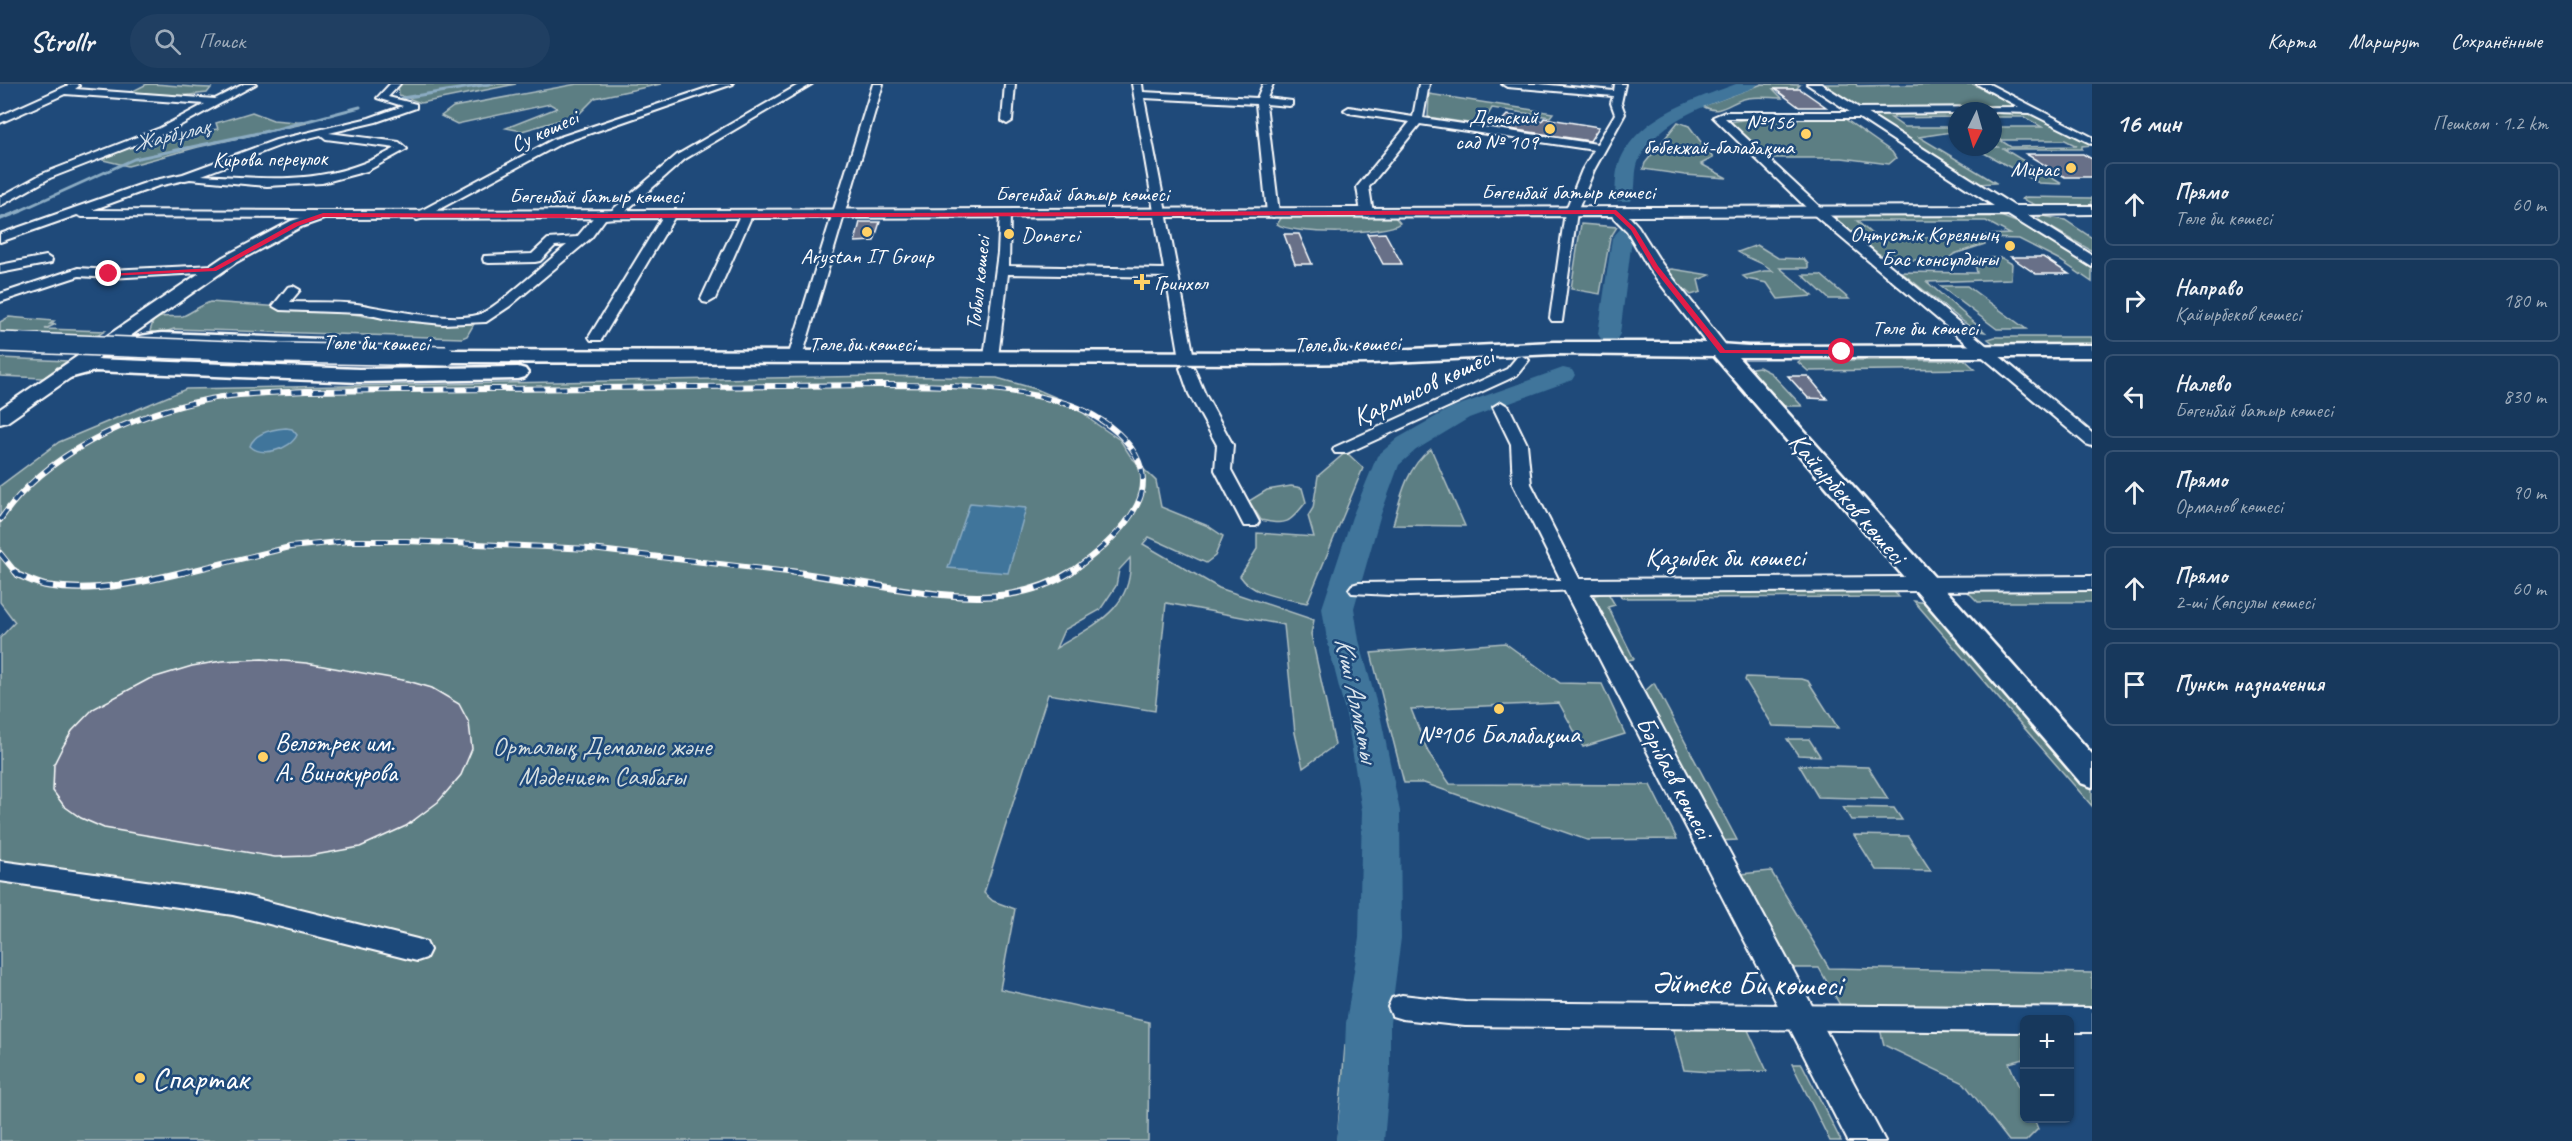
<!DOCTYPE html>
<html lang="ru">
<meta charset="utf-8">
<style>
:root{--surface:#17385c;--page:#203f62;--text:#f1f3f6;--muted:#9eacbb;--line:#365272}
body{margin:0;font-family:Caveat,sans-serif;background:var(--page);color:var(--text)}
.controls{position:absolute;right:18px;bottom:18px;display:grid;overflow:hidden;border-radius:9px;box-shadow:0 2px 4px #0004}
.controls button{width:54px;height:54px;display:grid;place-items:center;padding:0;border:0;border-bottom:2px solid var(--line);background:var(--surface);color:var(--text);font:30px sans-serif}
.compass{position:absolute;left:1948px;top:18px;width:54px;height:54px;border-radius:50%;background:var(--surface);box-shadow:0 2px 4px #0004;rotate:185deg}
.stop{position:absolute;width:18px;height:18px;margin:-14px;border:4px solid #e11d48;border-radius:50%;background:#fff}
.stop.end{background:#e11d48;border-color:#fff;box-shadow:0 2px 6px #0008}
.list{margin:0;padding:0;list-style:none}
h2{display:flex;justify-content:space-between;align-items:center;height:78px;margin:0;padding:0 24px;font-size:26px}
h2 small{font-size:20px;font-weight:400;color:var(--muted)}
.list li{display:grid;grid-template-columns:39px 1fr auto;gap:18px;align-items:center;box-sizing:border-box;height:84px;margin:0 12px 12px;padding:0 12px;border:2px solid var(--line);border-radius:9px}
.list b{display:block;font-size:22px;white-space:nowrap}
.list p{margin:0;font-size:20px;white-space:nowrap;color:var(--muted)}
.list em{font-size:20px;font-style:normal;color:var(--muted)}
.icon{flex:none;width:33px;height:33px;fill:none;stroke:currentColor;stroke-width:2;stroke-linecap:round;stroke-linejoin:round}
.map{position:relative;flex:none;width:2092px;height:1057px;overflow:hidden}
header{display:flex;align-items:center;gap:36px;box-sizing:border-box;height:84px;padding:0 30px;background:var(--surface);border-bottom:2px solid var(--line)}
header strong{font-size:28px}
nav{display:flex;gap:33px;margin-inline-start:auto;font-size:21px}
.search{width:420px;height:54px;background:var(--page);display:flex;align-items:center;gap:15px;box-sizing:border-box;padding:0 21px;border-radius:33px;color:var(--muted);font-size:22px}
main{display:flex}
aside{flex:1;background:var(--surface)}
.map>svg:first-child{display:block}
.green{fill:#5c7e83;stroke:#aebec1;stroke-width:1.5;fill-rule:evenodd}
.water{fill:#3f759b;stroke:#8cacc3;stroke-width:1.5}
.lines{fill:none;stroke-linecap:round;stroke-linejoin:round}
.stream-far1{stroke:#8cacc3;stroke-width:3}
.stream{stroke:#8cacc3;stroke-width:4}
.river{fill:#3f759b;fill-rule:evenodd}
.building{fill:#677088;stroke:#fff;stroke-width:1.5}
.minor-casing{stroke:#fff;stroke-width:4}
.tertiary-casing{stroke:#fff;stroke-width:4}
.secondary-casing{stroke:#fff;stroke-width:5}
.minor{fill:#1f4a7a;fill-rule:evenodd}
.tertiary{fill:#1f4a7a;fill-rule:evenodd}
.secondary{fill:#1f4a7a;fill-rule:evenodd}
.rail-far1-casing{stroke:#fff;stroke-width:6}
.rail-casing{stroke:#fff;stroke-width:7}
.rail-far1{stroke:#1f4a7a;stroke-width:4;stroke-dasharray:11;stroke-linecap:butt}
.rail{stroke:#1f4a7a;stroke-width:4.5;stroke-dasharray:14;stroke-linecap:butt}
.secondary-bridge-casing{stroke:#fff;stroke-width:22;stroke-linecap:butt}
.secondary-bridge{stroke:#1f4a7a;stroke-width:19}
.route{fill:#e11d48}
.poi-dot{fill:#ffd166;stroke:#1f4a7a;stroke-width:2}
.labels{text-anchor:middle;stroke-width:5;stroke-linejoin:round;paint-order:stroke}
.far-poi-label{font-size:22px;fill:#fff;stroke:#1f4a7a;text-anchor:end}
.far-street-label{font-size:22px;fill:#fff;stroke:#1f4a7a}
.far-water-label{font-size:22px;font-style:italic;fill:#d9e3eb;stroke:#1f4a7a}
.street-label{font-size:26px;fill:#fff;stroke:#1f4a7a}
.poi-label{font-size:26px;fill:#fff;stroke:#1f4a7a}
.park-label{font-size:26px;fill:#d6dfe0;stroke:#1f4a7a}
.water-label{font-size:27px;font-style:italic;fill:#d9e3eb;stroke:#1f4a7a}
.near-street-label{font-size:32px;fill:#fff;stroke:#1f4a7a}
.near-poi-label{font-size:32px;fill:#fff;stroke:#1f4a7a;text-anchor:start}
</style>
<header>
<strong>Strollr</strong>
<div class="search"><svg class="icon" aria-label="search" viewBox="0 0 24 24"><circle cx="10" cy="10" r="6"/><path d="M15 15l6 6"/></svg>Поиск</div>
<nav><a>Карта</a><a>Маршрут</a><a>Сохранённые</a></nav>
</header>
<main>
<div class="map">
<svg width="2092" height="1057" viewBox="0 0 2092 1057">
<rect width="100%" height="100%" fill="#1f4a7a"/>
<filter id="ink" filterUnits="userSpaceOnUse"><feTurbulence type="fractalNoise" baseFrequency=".0167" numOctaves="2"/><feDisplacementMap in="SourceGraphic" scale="12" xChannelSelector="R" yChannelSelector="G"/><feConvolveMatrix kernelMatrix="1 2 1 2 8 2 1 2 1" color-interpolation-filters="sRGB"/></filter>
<g filter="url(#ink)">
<path class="green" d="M147,0C170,0 189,4 211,4L207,9L180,12L131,8Z
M398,0H516L421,19L399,11Z
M577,0H661L595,14L578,31L522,47L506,44L557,24L550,20L457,40L441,32L453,23Z
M1762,0L1800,1L1796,5H1773L1782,14C1771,14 1759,12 1748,14C1731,16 1721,33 1703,22Z
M1823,0H1856L1857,2L1973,0L2092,61L2082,62V65H2004L2062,100L2039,99L1973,63H1998L1993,59L1997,56L1993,55V43H2042L2024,33H1993V27H1957V33L1891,34L1904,43H1957V51L1951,48L1919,53L1996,99L1977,100ZM2000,56H2065L2077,62L2011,63Z
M1429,10L1553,29L1550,33L1492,24L1482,41L1428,33Z
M252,28L273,36L307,39L198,63L128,82L103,76L106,70L169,52L218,45L216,39Z
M1754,34L1845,35L1892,68L1896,74L1889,80L1842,74H1770L1730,38Z
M1678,38L1689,42L1713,74L1701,80L1727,94L1685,91L1643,85L1645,79Z
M2026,113L2092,114V122H2038L2022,115Z
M1293,130C1327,133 1360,130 1394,132L1400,139C1387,151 1291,151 1277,140L1282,133Z
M1835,130L1998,131L2031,144L2092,183V198L2058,175L2019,155L1983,154L1985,160L1954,170L1947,176H1897L1876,169L1862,154L1836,136ZM1857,137H1986L2010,150L1936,153L1874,152Z
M2043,132L2065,136L2092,154V167L2036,135Z
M1581,140L1617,143L1610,154L1600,210L1571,205Z
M1757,161L1778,174L1804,175L1808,180V184H1780L1813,212L1778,215L1767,199L1747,195L1743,192L1764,187H1773C1763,178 1750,176 1738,168Z
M1969,173L2002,174L2012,180L2011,195L1927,198L1985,248L1974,246L1901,188L1977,189L1975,179Z
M1672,185L1710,191L1698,196L1701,208L1691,211L1663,186Z
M1803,191H1821L1849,215H1829Z
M1940,202H1967L2026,245H1997Z
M210,218L337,227L369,233L474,240L467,252L462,254L174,245L158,250L150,247L154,235C165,230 172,234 183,232C189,230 201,221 210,218Z
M9,233L54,237L50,240H56L45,245L105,247L94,254L0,250V238Z
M1995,253H2092V261L1997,262L1988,255Z
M0,274L67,277L43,294L0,292Z
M1801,276H1965L1975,285L1808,287L1798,278Z
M1759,283L1771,289L1802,322H1781L1751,287L1752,284Z
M880,292L997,294L1036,305L1078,323L1092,337L1120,356L1131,373L1156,397L1161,423L1208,442L1223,452L1215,472L1206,479L1149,453L1143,460L1219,504L1314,536L1311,550L1335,661L1303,684L1295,649L1284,541L1166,519L1155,627L1048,610L984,809L993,817L1015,825L1000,905L1149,938L1148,1057H0V554L15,538L0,518V402L59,358L186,305ZM1130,474C1134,525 1094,541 1056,564L1064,546L1100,526L1116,502L1119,486Z
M1431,365L1465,442L1393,441C1400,414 1407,382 1431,365Z
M1346,368L1363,384L1307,519C1285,514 1253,512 1240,492L1257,465V449L1314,453L1308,432L1313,424L1318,392Z
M1291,402L1302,404L1306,418C1290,439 1286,442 1261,436L1249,417L1267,406Z
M1889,503L1899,513L1622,514L1616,504Z
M2092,505V518H1978L1966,506Z
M1608,509L1615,521L1608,523L1634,575L1628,576L1594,514L1595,511Z
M1914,517L1932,520L2092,703V722Z
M1505,559L1560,599L1602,600L1625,650L1583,663L1559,619L1411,625L1428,668L1450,700L1650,701L1677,755L1587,756L1424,699H1404L1371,569Z
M1746,593L1802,595L1808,597L1838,644L1773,642L1745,596Z
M1654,599L1737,756L1718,757L1642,610Z
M1787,655H1809L1820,672L1798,671Z
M1799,681L1868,683L1888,715L1818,713Z
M1843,723L1894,724L1902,736H1851Z
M1854,751L1908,752L1931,787L1876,786Z
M1771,787L1829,884L2092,889V930L1844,928L1819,884H1791L1741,790Z
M1879,941L2019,944L2024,951V975L2009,979L2024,1015V1034L2034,1035L2038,1045L2026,1057H2009L1964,999L1884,961Z
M1672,942L1748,946L1767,987L1710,988L1684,986Z
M1345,962L1387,972L1381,1057H1337Z
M1792,980H1802L1841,1057H1830Z"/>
<path class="water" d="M286,344L292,345L297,351C291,365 262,374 250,362C255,348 273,345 286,344Z
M970,419L1026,424L1008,489L948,484Z"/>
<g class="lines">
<path class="stream-far1" d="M402,14L490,0
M17,128L134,75L277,45L360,23"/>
<path class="stream" d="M0,135L21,127"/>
<path class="river" d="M1736,0H1758L1755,3C1713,20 1660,32 1639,76C1633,89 1638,106 1631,117H1617L1615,113C1616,102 1615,90 1619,80C1636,32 1694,16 1736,0Z
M1629,141L1636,143L1639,147L1632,155L1620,250L1617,255L1609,257L1601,255L1598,250L1612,154L1622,143Z
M1563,284L1572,286L1575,291L1572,296L1469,334L1416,366L1399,381L1380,433L1354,524L1359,556L1381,635L1400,727L1401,854L1390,939V989L1384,1057H1336L1344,989L1346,939L1359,854L1362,727L1347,635L1327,556L1322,524L1352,433L1377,372L1398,354L1451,324Z"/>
</g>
<path class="building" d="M1775,5H1800L1826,23H1799Z
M1507,31L1542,37L1544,34L1599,43L1590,57L1496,43Z
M2026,70H2083L2092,75V93H2065Z
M860,138H880L874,157L855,158Z
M1385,149L1402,180H1383L1367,150Z
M1284,150H1299L1312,180H1295Z
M2011,173H2043L2069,190H2036Z
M1788,292H1808L1827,315L1808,314Z
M262,575L306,579L408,597L432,604L459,620L469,639L472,665L461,691L438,718L406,742L360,763L309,772L275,773L104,744L81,734L64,722L53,707L54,680L62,664L72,647L93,625L149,595L192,582L222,577Z"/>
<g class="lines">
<g class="minor-casing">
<path id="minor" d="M71,0H77L79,2L75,5L215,15L244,0H256L168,48L50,94L0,122V113L42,90L160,44L205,20L65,10L0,39V32Z
M390,0H400L388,13L416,20V24L376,38L329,49L399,58L407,65L367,87L322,99L267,102L190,95L158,102L92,126L323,127L327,128V134L82,133L77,131L0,158V150L151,97L183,90L276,56L369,34L403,22L377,14ZM321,51L326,55L396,64C328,102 276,95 202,91L284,60Z
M719,0H733L562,59L421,135L417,136L411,132L554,55Z
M800,0H812L685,75L619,133L605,135L591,154L510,222L486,238L443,240L383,234L362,229L280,226L273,222L288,203L293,202L300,206L290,218C314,219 340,217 363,221C392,226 449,238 477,231C494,227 550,175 567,161L555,162L540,177L535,178L489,179L484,178L483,175L484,172L532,170L548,155L577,153L597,129L611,127L677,71Z
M873,0H883L802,273L800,276H790L788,273Z
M1005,0H1015L1012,37L1007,40L1002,37Z
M1132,0H1142L1143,8L1257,14L1263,0H1273L1267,14L1292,17V21L1289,22L1266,20L1279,129L1273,133L1267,129L1256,20L1144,14L1194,274L1187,278L1180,274L1166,193L1008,190L998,273L996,276H986L984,273L998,169L1000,127H1008L1010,130L1009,182L1164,185Z
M1419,0H1429L1423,34L1597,60L1615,30L1611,19L1613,12L1507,3L1502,0H1539L1614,7L1615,0H1625L1621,19L1625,30L1594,86L1577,128L1562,237H1552L1550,234L1565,128L1582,86L1594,66L1420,40L1369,103L1373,129L1367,133L1361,129L1357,103L1410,38L1349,29L1344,26L1349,23L1413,33Z
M1977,0H1989L2092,53V60L2030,29L1957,27V29L1864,30V33L1860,34H1725L1821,124L2092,349V362L2086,360L1813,130L1713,33L1725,28H1850L1854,24L2019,23Z
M746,127L752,131L715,215L708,219L703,218L701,215L740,131Z
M669,128L675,132L603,253L601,256H591L589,253L663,132Z
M46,172L52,176L51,179L0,189V181Z
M214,181L219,182L220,185L219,188L109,194L79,192L0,218V210L78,184L109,186Z
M1522,272L1529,276L1517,291L1507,296L1347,369H1335L1333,366L1335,363L1507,285L1517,273Z
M1187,280L1194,284L1205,310L1233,361L1231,386L1259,438L1256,442H1244L1215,386L1217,361L1189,310L1180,284Z
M1501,318L1509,323L1527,360L1531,400L1583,502L1581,506L1409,512L1352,509L1349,505L1352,501L1359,499L1561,496L1513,400L1511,360L1493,323Z
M0,777L233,809L417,855L426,858L430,866L426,874L417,877L233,831L0,797Z
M1402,911L1465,918L2092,924V948H2070V936H2024V948L1465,942L1402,935L1392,932L1388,923L1392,914Z"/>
</g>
<g class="tertiary-casing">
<path id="tertiary" d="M1807,0H1821L2014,122H2092V130L2028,131L2092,171V183L2008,131L1629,132L1638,142L1662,180L1731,268L1728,272H1716L1649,185L1627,147L1612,132L324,135L301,143L235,179L7,338L0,340V325L223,173L291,137L323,127L1994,122Z
M2092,492V506L1590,509L1885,1057H1848L1562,502L1566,497L1574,495Z"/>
</g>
<g class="secondary-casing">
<path id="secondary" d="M162,249L322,255L329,257L332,261L329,265L322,267L162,261C148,263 130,272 118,269L115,265C124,252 147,251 162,249Z
M1554,258H1690L1748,262L2092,261V273H1738L2092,670V703L2081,699L1714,272L1554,270L1372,279L1269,280L446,278L439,276L436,272L439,268L446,266L1269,268L1372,267Z
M94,275L359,285L518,283L525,285L528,289L525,293L518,295L359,298L95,287L65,295L58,293L55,289L58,285Z"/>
</g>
<use href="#minor" class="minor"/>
<use href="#tertiary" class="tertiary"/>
<use href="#secondary" class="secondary"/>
<g class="rail-far1-casing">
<path id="rail-far1" d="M0,436C46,368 131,331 210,315C241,309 274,309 306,307L879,301C940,301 1002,301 1061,318C1103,329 1162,372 1137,421C1123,449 1094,471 1070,489
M0,469L16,489
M182,489L290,463L348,457H406L591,465L797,489"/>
</g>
<g class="rail-casing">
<path id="rail" d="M15,487L18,491C28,495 39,501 49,502C95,509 143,498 188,487
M787,487C822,492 857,498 892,504C954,513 1016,523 1072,487"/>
</g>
<use href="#rail-far1" class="rail-far1"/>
<use href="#rail" class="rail"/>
<g class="secondary-bridge-casing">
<path id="secondary-bridge" d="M0,258L282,269L446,272"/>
</g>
<use href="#secondary-bridge" class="secondary-bridge"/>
</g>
</g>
<path class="route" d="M1616,126L1635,144L1658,182L1725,266H1842L1845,268L1842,270L1720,269L1653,184L1631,146L1614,130L609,134L323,133L298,142L216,187L109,192L106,190L213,184L294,139L323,129L609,130Z"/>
<g class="poi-dot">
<circle cx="1550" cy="45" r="6"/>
<circle cx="1806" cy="50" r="6"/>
<circle cx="2071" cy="84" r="6"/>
<circle cx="867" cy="148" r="6"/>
<circle cx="1009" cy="150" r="6"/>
<circle cx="2010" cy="162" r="6"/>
<path d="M1139 189h6v6h6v6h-6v6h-6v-6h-6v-6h6z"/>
<circle cx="1499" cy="625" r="6"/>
<circle cx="263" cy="673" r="6"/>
<circle cx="140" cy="994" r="6"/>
</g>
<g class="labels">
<g class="far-poi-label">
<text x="1538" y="40">Детский<tspan x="1538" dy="25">сад № 109</tspan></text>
<text x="1794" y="45">№156<tspan x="1794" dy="25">бөбекжай-балабақша</tspan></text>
<text x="2059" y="92">Мирас</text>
<text x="1998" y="157">Оңтүстік Кореяның<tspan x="1998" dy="25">Бас консулдығы</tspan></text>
<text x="1021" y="158" text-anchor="start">Donerci</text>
<text x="867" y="179" text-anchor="middle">Arystan IT Group</text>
<text x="1154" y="206" text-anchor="start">Гринхол</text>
</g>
<g class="far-street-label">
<text transform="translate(544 46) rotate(-25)" y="8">Су көшесі</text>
<text transform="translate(270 74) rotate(-1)" y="8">Кирова переулок</text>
<text x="1568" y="115">Бөгенбай батыр көшесі</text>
<text x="1082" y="117">Бөгенбай батыр көшесі</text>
<text x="596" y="119">Бөгенбай батыр көшесі</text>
<text transform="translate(977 199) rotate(-84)" y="8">Тобыл көшесі</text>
<text x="1925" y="251">Төле би көшесі</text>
<text transform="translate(376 258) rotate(1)" y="8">Төле би көшесі</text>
<text x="862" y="267">Төле би көшесі</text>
<text transform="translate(1347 259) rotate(-1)" y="8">Төле би көшесі</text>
</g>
<g class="far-water-label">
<text transform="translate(171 50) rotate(-14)" y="8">Жарбұлақ</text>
</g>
<g class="street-label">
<text transform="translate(1423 302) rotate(-25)" y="9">Қармысов көшесі</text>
<text transform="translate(1848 414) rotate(49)" y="9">Қайырбеков көшесі</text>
<text x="1725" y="482">Қазыбек би көшесі</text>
<text transform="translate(1675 693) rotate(62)" y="9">Бәрібаев көшесі</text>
</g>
<g class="poi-label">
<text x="1499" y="659">№106 Балабақша</text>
<text x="275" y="667" text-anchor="start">Велотрек им.<tspan x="275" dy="30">А. Винокурова</tspan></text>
</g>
<g class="park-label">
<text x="602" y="671">Орталық Демалыс және<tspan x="602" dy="30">Мәдениет Саябағы</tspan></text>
</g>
<g class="water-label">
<text transform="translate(1357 615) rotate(78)" y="9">Кіші Алматы</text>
</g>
<g class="near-street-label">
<text transform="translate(1747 899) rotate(1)" y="11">Әйтеке Би көшесі</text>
</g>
<g class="near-poi-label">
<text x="152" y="1005">Спартак</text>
</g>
</g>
</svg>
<div class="controls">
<button>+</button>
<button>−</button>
</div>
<svg class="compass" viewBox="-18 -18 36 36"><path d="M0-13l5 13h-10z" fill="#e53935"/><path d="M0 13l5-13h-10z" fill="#9eacbb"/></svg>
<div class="stop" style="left:1842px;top:268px"></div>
<div class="stop end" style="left:109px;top:190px"></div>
</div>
<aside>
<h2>16 мин<small>Пешком · 1.2 km</small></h2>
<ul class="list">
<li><svg class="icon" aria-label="ahead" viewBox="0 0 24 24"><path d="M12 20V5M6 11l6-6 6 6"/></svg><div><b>Прямо</b><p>Төле би көшесі</p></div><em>60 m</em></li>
<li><svg class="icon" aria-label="right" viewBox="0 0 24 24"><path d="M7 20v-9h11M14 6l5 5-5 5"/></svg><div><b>Направо</b><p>Қайырбеков көшесі</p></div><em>180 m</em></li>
<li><svg class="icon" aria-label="left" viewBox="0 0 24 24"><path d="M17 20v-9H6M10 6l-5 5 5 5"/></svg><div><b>Налево</b><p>Бөгенбай батыр көшесі</p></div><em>830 m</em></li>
<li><svg class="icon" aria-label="ahead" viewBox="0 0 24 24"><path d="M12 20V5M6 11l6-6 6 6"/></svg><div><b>Прямо</b><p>Орманов көшесі</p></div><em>90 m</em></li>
<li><svg class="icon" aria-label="ahead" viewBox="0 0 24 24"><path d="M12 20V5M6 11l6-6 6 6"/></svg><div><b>Прямо</b><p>2-ші Көпсулы көшесі</p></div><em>60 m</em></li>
<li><svg class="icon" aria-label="arrive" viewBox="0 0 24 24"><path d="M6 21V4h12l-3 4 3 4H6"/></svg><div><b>Пункт назначения</b></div></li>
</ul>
</aside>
</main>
